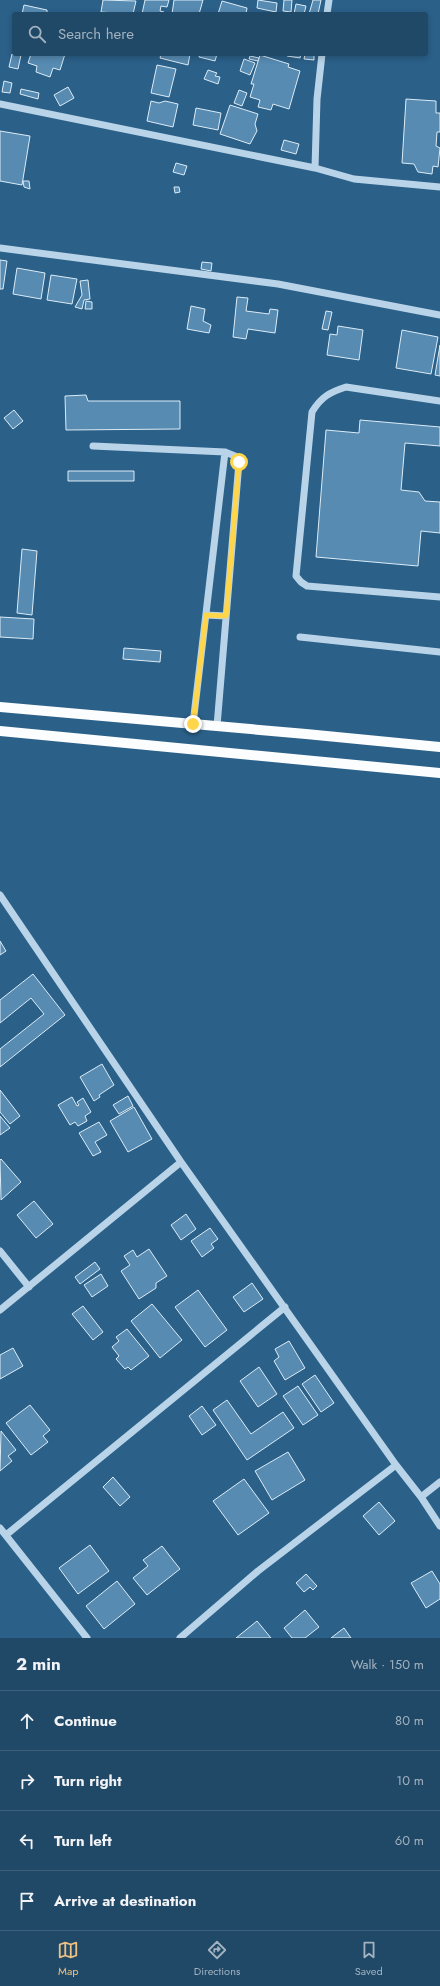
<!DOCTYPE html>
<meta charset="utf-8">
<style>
:root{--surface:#204867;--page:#284f6d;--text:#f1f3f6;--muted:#a2b2c0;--line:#3d607b;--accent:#eec181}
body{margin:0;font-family:Jost,sans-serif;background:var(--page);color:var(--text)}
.stop{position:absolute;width:12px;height:12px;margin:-9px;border:3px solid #ffd54a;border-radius:50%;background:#fff}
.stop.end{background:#ffd54a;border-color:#fff;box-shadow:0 1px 4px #0008}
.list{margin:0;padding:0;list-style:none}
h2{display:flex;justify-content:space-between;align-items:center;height:52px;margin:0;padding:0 16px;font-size:17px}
h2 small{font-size:13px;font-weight:400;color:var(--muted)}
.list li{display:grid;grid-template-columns:26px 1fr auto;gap:12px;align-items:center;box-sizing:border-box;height:60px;padding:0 16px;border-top:1px solid var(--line)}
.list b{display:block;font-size:15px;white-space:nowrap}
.list em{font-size:13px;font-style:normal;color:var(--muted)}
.icon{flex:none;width:22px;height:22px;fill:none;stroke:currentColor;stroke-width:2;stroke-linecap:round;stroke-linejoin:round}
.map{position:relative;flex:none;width:440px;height:1638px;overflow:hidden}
.search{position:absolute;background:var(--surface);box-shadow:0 2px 6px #0003;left:12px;right:12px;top:12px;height:44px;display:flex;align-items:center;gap:10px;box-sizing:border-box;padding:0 14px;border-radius:4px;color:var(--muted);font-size:15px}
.sheet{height:292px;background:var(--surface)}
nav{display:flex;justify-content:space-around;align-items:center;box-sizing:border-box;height:56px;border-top:1px solid var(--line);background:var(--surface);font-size:11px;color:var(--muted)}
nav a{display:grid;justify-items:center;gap:2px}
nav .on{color:var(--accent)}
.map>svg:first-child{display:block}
.building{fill:#578bb2;stroke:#dcecf7}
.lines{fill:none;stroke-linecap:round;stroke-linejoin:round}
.minor{stroke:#b9d4e8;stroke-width:7}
.major{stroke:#fbfdfe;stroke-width:10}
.route{stroke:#ffd54a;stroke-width:5}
</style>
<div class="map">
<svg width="440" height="1638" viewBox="0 0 440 1638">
<rect width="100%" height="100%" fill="#2b6089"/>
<path class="building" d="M103,0L136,1L133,14L101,12Z
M145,0H169L167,7L161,6L160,11L164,12V14H142Z
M174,0H203L199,14H172Z
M258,0L277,3L276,12L257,8Z
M284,0H292L291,12L283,11Z
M313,0H321L318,14H309Z
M222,1L247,8L246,14H218Z
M296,4L306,6L304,14H294Z
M24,5L47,10V14H22Z
M12,54L21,55L18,69L9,67Z
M31,54H65L60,70L53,68L50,77L36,72L37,66L28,63Z
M161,54H190L188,65L160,58Z
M200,54H217L215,61L199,57Z
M287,54H301L300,58L287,56Z
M305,54H314V60L304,59Z
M260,55L289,64L288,67L300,71L289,109L273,104L271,110L258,107L260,100L250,97L254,84H251Z
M250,56L259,58L258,61L249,59Z
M244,59L255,63L250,75L240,71Z
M157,65L176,69L169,97L151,93Z
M208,70L217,73L215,76L220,77L218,84L204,79Z
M4,81L12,83L10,93L2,92Z
M68,87L74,98L60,106L54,95Z
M21,89L39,93L38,99L20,94Z
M239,90L247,93L242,106L234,103Z
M406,99L436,101V113H440V132H437L436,146L440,148L438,167L433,166L432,174L418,172L414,164L402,163Z
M151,101L159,103L165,101L178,104L173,127L147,121Z
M230,105L258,114L255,124L257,131L250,144L220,134Z
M196,108L221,113L218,130L193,125Z
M0,131L30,136L22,185L0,181Z
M284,140L299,144L296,154L281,150Z
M176,163L187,166L184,175L173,172Z
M23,181H29L30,189L24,187Z
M174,187H179L180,192L175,193Z
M0,260L7,261L3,289H0Z
M202,262L212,263L211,271L201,269Z
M17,268L45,273L41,299L13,294Z
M51,275L77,279L72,304L47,300Z
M88,280L90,299L84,300L82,309L75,307L82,295L80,281Z
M237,297L248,298L246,311L269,314L270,309L278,310L275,333L248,329L246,339L233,337Z
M86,301L92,302V309H85Z
M191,306L205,309L203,321L211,325L209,333L187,329Z
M326,311L332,312L328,330L322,329Z
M338,326L363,330L359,360L327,355L330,334L337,335Z
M402,330L438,337L431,374L396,368Z
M440,345V376L435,375Z
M86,395L88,401H180V429L66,430L65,396Z
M14,410L23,421L13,429L4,418Z
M360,420L440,427V446L405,443L401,490L419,492L425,501L440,502V533L421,531L418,566L316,557L326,430L359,433Z
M68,471H134V481H68Z
M22,549L37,551L32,615L17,613Z
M0,617L34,619L33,639L0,637Z
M124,648L161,651L160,662L123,659Z
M0,941L6,951L0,955Z
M33,974L65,1015L0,1067V1049L44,1014L31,998L0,1023V1000Z
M102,1064L114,1085L99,1095L100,1097L94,1101L80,1077Z
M0,1090L20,1116L10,1124L0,1112Z
M128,1096L133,1106L119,1114L113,1105Z
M72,1097L77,1106L79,1105L77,1102L83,1098L91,1112L85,1116L87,1121L78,1126L75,1122L70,1125L58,1105Z
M134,1107L152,1139L128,1152L110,1121Z
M0,1116L10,1128L0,1135Z
M99,1122L107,1135L95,1142L101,1152L93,1156L79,1133Z
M1,1159L21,1182L1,1200L0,1160Z
M34,1201L53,1224L36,1238L17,1215Z
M186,1214L196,1229L181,1240L171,1225Z
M210,1228L218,1239L211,1244L214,1248L202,1257L191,1241Z
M149,1249L167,1276L156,1283V1288L139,1299L121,1271L130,1265L124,1256L133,1250L137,1257Z
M95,1262L100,1269L80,1284L75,1277Z
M101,1274L108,1286L92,1297L84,1285Z
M252,1283L263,1299L244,1312L233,1297Z
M198,1290L227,1330L205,1347L175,1307Z
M152,1304L182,1340L160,1358L131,1321Z
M83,1306L103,1332L93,1340L72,1314Z
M127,1329L149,1356L131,1370L128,1367L125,1369L116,1359L119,1356L112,1347L119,1341L116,1337Z
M289,1341L305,1368L285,1380L274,1361L279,1357L275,1349Z
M13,1348L23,1366L0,1379V1355Z
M259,1367L277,1394L258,1407L240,1381Z
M315,1375L334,1403L321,1412L302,1384Z
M298,1386L318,1415L303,1425L283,1396Z
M227,1400L251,1434L283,1412L294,1428L247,1460L213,1410Z
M30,1405L50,1430L43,1436L48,1442L31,1455L6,1423Z
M202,1406L216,1425L202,1435L189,1416Z
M1,1431L16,1450L8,1456L12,1461L0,1471Z
M288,1452L305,1480L272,1500L255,1471Z
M113,1477L130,1497L120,1506L103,1487Z
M244,1479L269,1513L238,1535L213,1501Z
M379,1502L395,1521L379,1535L363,1516Z
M90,1545L109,1571L78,1594L59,1568Z
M162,1546L180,1569L147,1595L133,1578L148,1566L143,1560Z
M432,1571L440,1584V1599L426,1608L411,1583Z
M306,1574L317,1586L313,1590L310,1587L304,1592L296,1583Z
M117,1581L135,1604L104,1629L86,1606Z
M305,1610L319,1627L305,1638H292L284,1628Z
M257,1621L271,1638H236Z
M344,1628L351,1638H331Z"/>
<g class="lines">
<path class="minor" d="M327,14L329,0
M0,104L315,168L354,179L440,187
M315,168L317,99L322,54
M0,248L278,284L440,315
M440,401L346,387C330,392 321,397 312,412L296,576L301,582L307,586L440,597
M93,446L225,452L235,456L239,462L217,726
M206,615L226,616
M300,637L440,652
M193,724L225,452
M0,895L181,1162L396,1465L421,1497L440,1526
M0,1251L29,1287
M0,1310L181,1162
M421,1497L440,1482
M0,1528L87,1638
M6,1535L285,1307
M180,1638L258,1571L396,1465"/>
<path class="major" d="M0,707L306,734L440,747
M0,731L440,773"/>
</g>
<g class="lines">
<path class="route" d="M193,724L206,615L226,616L239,462"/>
</g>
</svg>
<div class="stop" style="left:239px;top:462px"></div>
<div class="stop end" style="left:193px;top:724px"></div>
<div class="search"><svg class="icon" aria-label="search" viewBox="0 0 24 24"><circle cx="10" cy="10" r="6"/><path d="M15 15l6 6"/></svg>Search here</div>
</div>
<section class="sheet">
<h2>2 min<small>Walk · 150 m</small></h2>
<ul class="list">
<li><svg class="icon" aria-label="ahead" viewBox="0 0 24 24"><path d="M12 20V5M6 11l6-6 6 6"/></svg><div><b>Continue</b></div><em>80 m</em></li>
<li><svg class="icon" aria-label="right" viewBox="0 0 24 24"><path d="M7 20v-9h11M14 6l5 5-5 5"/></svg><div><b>Turn right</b></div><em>10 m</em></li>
<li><svg class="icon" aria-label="left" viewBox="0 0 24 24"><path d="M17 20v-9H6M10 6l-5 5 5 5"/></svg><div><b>Turn left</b></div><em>60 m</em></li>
<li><svg class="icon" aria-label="arrive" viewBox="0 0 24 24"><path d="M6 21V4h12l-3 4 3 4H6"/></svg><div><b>Arrive at destination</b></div></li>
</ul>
</section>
<nav>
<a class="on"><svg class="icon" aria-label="map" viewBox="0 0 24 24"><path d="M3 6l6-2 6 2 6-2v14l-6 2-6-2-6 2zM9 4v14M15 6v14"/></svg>Map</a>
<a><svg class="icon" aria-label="directions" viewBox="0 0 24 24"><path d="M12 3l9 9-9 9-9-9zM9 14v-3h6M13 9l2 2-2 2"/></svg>Directions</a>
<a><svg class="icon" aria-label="saved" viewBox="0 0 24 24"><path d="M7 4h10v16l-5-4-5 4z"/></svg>Saved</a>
</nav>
